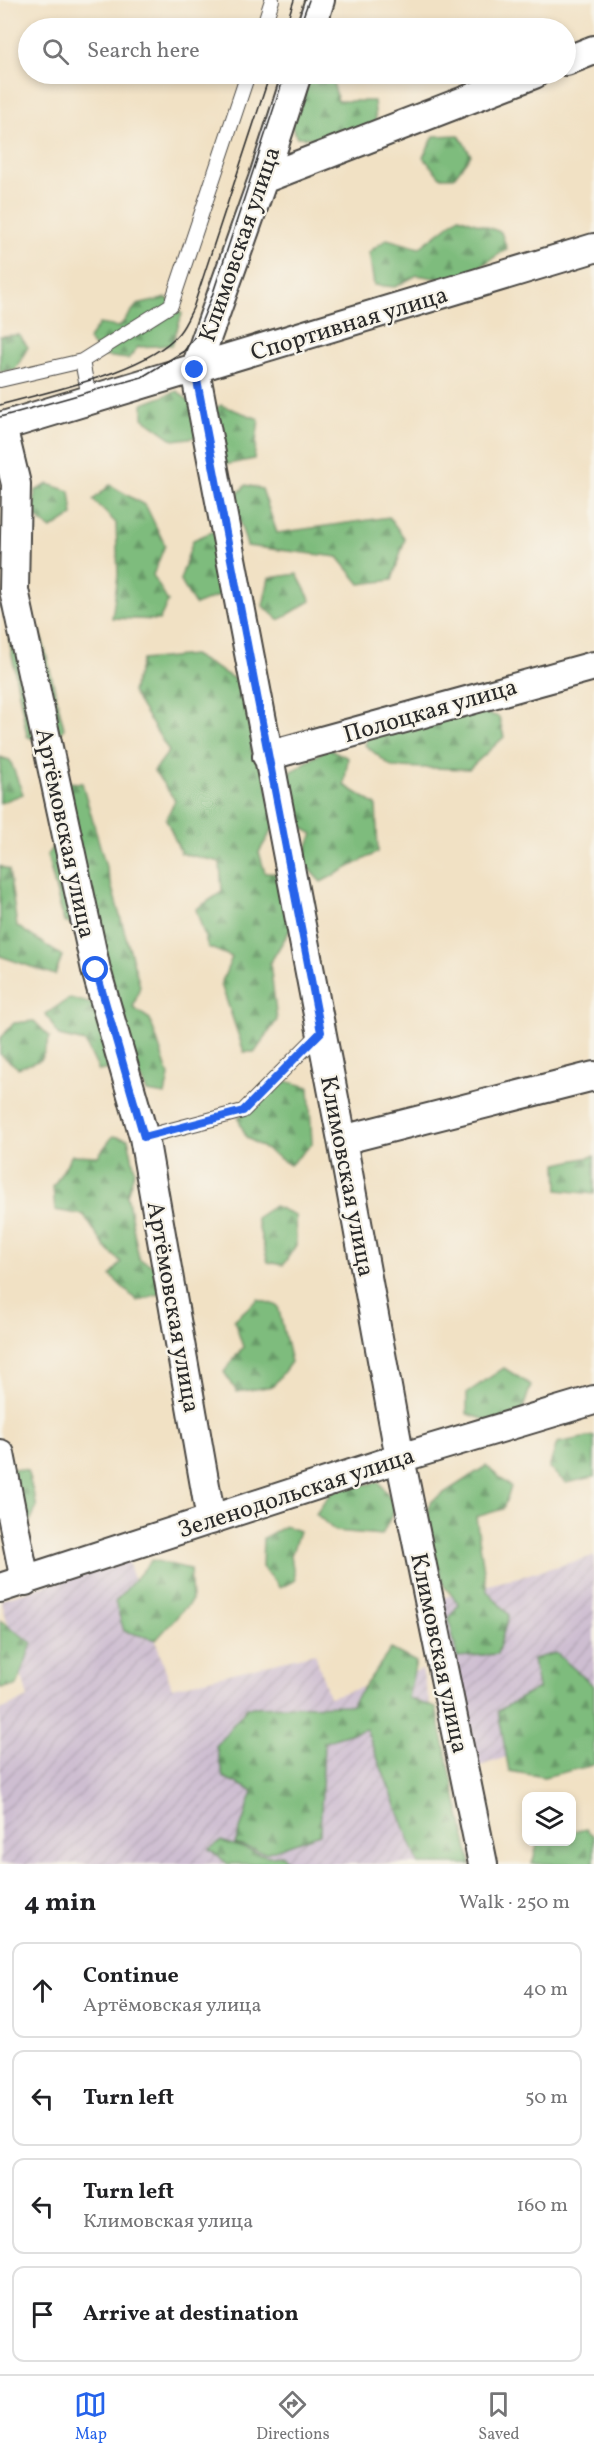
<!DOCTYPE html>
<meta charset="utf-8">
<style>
:root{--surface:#fff;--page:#f2f2f2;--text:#202124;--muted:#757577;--line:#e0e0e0;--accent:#2563eb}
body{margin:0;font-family:Vollkorn,serif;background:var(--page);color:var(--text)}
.controls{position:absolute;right:18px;bottom:18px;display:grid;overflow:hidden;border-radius:12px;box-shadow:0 3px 9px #0003}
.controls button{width:54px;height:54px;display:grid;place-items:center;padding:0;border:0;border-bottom:2px solid var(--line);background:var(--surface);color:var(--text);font:30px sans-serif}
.stop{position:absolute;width:18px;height:18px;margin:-14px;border:4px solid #2563eb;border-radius:50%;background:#fff}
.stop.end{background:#2563eb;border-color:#fff;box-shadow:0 2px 6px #0008}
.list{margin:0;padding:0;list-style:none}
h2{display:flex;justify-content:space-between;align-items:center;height:78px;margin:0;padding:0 24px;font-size:26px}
h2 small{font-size:20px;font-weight:400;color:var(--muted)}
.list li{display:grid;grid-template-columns:39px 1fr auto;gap:18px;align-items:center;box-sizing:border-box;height:96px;margin:0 12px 12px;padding:0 12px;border:2px solid var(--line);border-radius:12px}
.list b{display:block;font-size:22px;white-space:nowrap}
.list p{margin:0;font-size:20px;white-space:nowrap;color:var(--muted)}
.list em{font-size:20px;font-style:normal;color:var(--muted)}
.icon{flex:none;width:33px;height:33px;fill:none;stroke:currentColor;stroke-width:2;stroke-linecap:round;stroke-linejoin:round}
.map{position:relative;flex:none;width:594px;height:1864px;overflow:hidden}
.search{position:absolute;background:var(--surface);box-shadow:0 3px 9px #0003;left:18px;right:18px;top:18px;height:66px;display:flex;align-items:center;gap:15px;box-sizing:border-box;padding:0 21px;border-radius:33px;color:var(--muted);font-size:22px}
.sheet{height:510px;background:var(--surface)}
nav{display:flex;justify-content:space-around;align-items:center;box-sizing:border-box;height:84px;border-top:2px solid var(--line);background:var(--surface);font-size:16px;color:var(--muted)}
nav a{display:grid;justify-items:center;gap:3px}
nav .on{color:var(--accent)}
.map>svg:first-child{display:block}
.industrial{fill:url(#industrial-furrows)}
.forest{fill:url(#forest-firs);stroke:#547454;stroke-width:1.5}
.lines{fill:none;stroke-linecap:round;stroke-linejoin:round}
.service-casing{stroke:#494642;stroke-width:16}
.minor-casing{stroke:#494642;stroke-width:32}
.service{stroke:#fff;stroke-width:14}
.minor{stroke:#fff;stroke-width:28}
.tram{stroke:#2b2b2b;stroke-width:1.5}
.route{stroke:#2563eb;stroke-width:8}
.labels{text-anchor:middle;stroke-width:4.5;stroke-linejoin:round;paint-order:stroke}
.street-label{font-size:24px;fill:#2b2b2b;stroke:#f7f3e8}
</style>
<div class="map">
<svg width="594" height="1864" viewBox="0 0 594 1864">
<defs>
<pattern id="industrial-furrows" width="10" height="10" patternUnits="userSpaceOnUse" patternTransform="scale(1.5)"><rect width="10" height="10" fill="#cebed1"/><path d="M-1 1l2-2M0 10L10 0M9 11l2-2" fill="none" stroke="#b1a3b4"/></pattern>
<pattern id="forest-firs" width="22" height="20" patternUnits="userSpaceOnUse" patternTransform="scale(1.5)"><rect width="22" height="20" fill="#7ebc7d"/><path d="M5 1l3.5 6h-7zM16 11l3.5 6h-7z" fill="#679967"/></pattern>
</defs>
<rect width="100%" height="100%" fill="#f7f3e8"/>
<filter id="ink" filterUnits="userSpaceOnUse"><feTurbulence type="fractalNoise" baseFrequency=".0167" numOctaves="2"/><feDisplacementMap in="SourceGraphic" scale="12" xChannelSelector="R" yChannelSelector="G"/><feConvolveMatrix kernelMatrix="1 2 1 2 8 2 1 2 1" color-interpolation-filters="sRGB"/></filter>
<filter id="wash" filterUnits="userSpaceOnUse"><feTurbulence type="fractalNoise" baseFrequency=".008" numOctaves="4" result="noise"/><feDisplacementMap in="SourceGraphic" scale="24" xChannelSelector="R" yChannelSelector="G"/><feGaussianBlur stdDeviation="1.35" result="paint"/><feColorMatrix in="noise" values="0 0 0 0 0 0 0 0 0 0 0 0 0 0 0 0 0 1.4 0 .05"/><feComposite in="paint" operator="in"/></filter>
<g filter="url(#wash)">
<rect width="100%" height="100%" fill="#f1e1c4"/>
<path class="industrial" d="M594,1556V1727L477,1767L438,1599Z
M128,1561L172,1688L315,1653L329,1697L422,1670L465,1864H0V1710L28,1698L1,1599Z"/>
<path class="forest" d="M291,74H331L338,101H374L376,123L329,139L297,137L280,103Z
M459,135L471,155L454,177H440L423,157L434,136Z
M459,217L501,232L507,249L457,282L417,275L395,287L374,285L369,252L387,239L419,248Z
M167,298L182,314L172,345L138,347L128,359L103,356L88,340L99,324L119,327L137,305Z
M19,335L28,347L15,370L0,372V336Z
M177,391L206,415L221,405L259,419L254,459L209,468L197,437L174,440L143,418V404Z
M48,484L70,491L73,515L51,529L34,516L35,491Z
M110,485L146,506L165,545L153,575L168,602L159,620L112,618L118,575L116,523L93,500Z
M246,485L262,489L277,533L389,517L405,539L392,580L360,584L338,557L247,546L233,498Z
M214,531L228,592L195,605L180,580L193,540Z
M297,574L311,601L279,620L263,606L269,578Z
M25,625L40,630L64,728L53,750L27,736L9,639Z
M193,655L247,686L255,729L251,751L265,774L275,825L259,852L265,873L286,874L296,920L270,963L277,1020L255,1052H244L221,984L232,957L208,947L196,909L222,892L220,862L181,853L166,819L175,800L154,771L169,751L132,692L142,660Z
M450,701L499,717L504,737L469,769L392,767L365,745L372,723Z
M328,748L348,758L344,785L376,805L378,852L321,882L301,861L313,834L291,821L286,775Z
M0,757L10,760L23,794L0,803Z
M63,782L82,783L140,986L133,1008L150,1019L169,1076L165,1095L147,1092L141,1078L116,1068L99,1071L85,1042L59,1036L46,1014L70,998L100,1006L95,932L64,922L47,855L62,834Z
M0,866L9,870L17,926L62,956L55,975L0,956Z
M34,1021L50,1037L41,1060L18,1068L0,1054V1039L14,1023Z
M286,1081L309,1087L312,1144L290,1165L246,1137L238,1118Z
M113,1136L128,1139L135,1170L127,1195L139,1259L157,1267L161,1293L137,1301L111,1276L121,1262L105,1247L84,1215L55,1210L53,1187L72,1155L98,1156Z
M594,1156V1194L558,1190L557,1164Z
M274,1206L295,1215L296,1245L283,1265L268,1262L256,1218Z
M258,1299L278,1306L291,1362L273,1386L237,1392L224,1372L243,1347L234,1320Z
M504,1368L531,1385L522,1412L492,1422L467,1414V1393Z
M594,1436V1477L566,1483L549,1468L557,1443Z
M486,1466L511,1487L503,1509L476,1517L487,1591L509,1615L497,1654L457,1657L449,1618L459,1604L444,1586L426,1530L430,1502Z
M7,1468L27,1470L37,1507L29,1523L1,1515Z
M379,1482L396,1506L382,1535L335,1531L316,1514L332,1491Z
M285,1526L299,1531L291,1556L295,1580L280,1588L262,1567L263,1538Z
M152,1560L190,1569L192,1600L156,1640L124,1631L115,1602Z
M0,1620L32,1643L17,1686L0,1688Z
M391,1649L416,1662L408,1698L436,1708L471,1864H419L366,1729L324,1742L320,1834L266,1853L235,1844L253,1791L223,1777L216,1746L247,1707L351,1705Z
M556,1653L594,1686V1765L544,1777L509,1771L498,1711L538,1688L533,1659Z
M586,1829L594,1836V1864H532L538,1842H572V1832Z
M221,1841L267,1856L283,1855L287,1864H228L209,1849Z"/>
</g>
<g filter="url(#ink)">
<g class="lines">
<g class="service-casing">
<path id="service" d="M263,28L272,0
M82,361L88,392L94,399
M0,380L82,361L171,305L248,74
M144,1137L243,1111L321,1032"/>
</g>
<g class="minor-casing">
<path id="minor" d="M311,28L320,0
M566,61L594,50
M297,74L263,179L195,370L342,1140L400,1458L483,1864
M263,179L534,74
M2,426L16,484L14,590L96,970L144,1137L211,1520
M0,427L594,248
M267,756L594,666
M342,1140L594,1076
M0,1454L25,1581
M0,1588L400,1458L594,1400"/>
</g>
<use href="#service" class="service"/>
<use href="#minor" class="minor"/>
<path class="tram" d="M285,28L294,0
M299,28L309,0
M0,405C49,391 147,372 179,333C185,326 189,316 193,308L270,74
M0,417L142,377L184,351L196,335L212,296L285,74"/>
</g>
</g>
<g class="lines" filter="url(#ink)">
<path class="route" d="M96,970L144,1137L243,1111L321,1032L195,370"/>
</g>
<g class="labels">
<g class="street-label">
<text transform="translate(239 244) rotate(-71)" y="8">Климовская улица</text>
<text transform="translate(349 323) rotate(-17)" y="8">Спортивная улица</text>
<text transform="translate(430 710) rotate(-16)" y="8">Полоцкая улица</text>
<text transform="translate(66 833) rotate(78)" y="8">Артёмовская улица</text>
<text transform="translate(348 1176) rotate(79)" y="8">Климовская улица</text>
<text transform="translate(174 1307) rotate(80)" y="8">Артёмовская улица</text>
<text transform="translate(296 1492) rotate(-18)" y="8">Зеленодольская улица</text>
<text transform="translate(440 1653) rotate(78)" y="8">Климовская улица</text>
</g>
</g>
</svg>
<div class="controls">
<button><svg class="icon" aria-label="layers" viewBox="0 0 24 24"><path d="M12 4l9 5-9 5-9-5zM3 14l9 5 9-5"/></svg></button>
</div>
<div class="stop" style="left:96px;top:970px"></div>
<div class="stop end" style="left:195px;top:370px"></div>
<div class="search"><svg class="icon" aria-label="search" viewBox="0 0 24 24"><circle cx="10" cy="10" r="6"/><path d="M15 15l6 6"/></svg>Search here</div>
</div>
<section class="sheet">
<h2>4 min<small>Walk · 250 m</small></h2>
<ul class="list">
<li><svg class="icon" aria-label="ahead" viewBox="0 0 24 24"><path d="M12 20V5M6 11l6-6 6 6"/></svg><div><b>Continue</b><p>Артёмовская улица</p></div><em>40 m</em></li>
<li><svg class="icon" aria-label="left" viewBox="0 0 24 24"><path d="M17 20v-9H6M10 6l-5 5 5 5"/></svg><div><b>Turn left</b></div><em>50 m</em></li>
<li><svg class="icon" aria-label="left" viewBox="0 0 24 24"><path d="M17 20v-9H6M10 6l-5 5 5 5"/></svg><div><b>Turn left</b><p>Климовская улица</p></div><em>160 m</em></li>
<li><svg class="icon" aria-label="arrive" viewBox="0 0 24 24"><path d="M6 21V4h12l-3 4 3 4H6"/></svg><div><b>Arrive at destination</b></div></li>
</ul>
</section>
<nav>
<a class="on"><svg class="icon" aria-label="map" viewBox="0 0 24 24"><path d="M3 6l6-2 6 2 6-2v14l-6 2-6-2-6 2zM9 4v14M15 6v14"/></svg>Map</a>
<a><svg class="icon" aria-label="directions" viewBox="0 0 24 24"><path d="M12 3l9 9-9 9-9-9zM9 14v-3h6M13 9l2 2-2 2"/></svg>Directions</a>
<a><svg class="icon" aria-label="saved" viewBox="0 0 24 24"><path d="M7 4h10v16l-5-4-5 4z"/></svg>Saved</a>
</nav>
